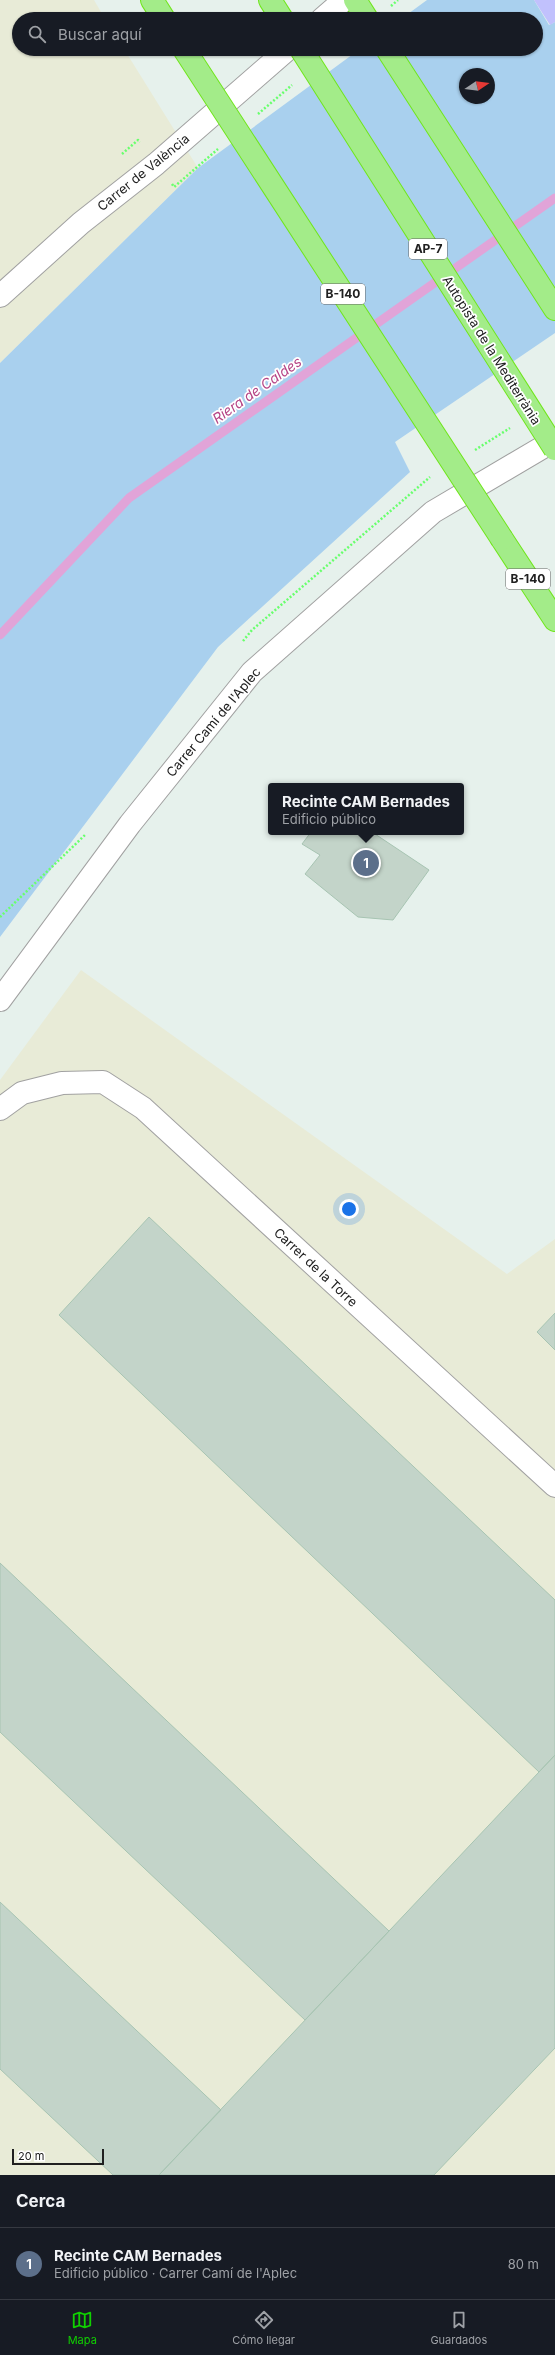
<!DOCTYPE html>
<html lang="es">
<meta charset="utf-8">
<style>
:root{--surface:#171b24;--page:#242831;--text:#f1f3f6;--muted:#9ea1a6;--line:#363941;--accent:#10d000}
body{margin:0;font-family:Inter,sans-serif;background:var(--page);color:var(--text)}
.compass{position:absolute;left:459px;top:68px;width:36px;height:36px;border-radius:50%;background:var(--surface);box-shadow:0 1px 3px #0004;rotate:77deg}
.scale{position:absolute;left:12px;bottom:10px;width:92px;box-sizing:border-box;padding-left:4px;border:2px solid #202020;border-top:0;font-size:11px;line-height:14px;white-space:nowrap;color:#202020;-webkit-text-stroke:3px #fff;paint-order:stroke}
.you{position:absolute;left:349px;top:1209px;width:14px;height:14px;margin:-10px;border:3px solid #fff;border-radius:50%;background:#1a73e8;box-shadow:0 0 0 6px #1a73e833}
.badge{display:grid;place-items:center;width:26px;height:26px;border-radius:50%;background:var(--accent);color:#fff;font-size:13px;font-weight:700}
.pin{position:absolute;translate:-50% -50%;border:2px solid #fff;box-shadow:0 1px 4px #0006}
.popup{position:absolute;left:268px;top:783px;width:196px;height:52px;box-sizing:border-box;display:grid;place-content:center;border-radius:4px;background:var(--surface);filter:drop-shadow(0 1px 3px #0005);font-size:13px;white-space:nowrap;color:var(--muted)}
.popup b{font-size:15px;color:var(--text)}
.popup::after{content:'';position:absolute;left:50%;top:100%;margin-left:-8px;border:8px solid transparent;border-top-color:var(--surface)}
.list{margin:0;padding:0;list-style:none}
h2{display:flex;justify-content:space-between;align-items:center;height:52px;margin:0;padding:0 16px;font-size:17px}
h2 small{font-size:13px;font-weight:400;color:var(--muted)}
.list li{display:grid;grid-template-columns:26px 1fr auto;gap:12px;align-items:center;box-sizing:border-box;height:72px;padding:0 16px;border-top:1px solid var(--line)}
.list b{display:block;font-size:15px;white-space:nowrap}
.list p{margin:0;font-size:13px;white-space:nowrap;color:var(--muted)}
.list em{font-size:13px;font-style:normal;color:var(--muted)}
.icon{flex:none;width:22px;height:22px;fill:none;stroke:currentColor;stroke-width:2;stroke-linecap:round;stroke-linejoin:round}
.map{position:relative;flex:none;width:555px;height:2175px;overflow:hidden}
.search{position:absolute;background:var(--surface);box-shadow:0 1px 3px #0004;left:12px;right:12px;top:12px;height:44px;display:flex;align-items:center;gap:10px;box-sizing:border-box;padding:0 14px;border-radius:22px;color:var(--muted);font-size:15px}
.sheet{height:124px;background:var(--surface)}
nav{display:flex;justify-content:space-around;align-items:center;box-sizing:border-box;height:56px;border-top:1px solid var(--line);background:var(--surface);font-size:11px;color:var(--muted)}
nav a{display:grid;justify-items:center;gap:2px}
nav .on{color:var(--accent)}
.map>svg:first-child{display:block}
.industrial{fill:#e8ebd7}
.grass{fill:#a9d0ee;fill-rule:evenodd}
.park{fill:#c1c1fd}
.lines{fill:none;stroke-linecap:round;stroke-linejoin:round}
.stream{stroke:#e1a4d8;stroke-width:9}
.building{fill:#c3d4c9;stroke:#a7c4b2}
.minor-casing{stroke:#a1a1a1;stroke-width:24}
.highway-casing{stroke:#70e61c;stroke-width:24}
.path{stroke:#69ff6d;stroke-width:2.5;stroke-dasharray:2 2;stroke-linecap:butt}
.minor{stroke:#fff;stroke-width:22}
.highway{stroke:#a3ec89;stroke-width:22}
.highway-bridge-casing{stroke:#70e61c;stroke-width:24;stroke-linecap:butt}
.highway-bridge{stroke:#a3ec89;stroke-width:22}
.labels{text-anchor:middle;stroke-width:3.5;stroke-linejoin:round;paint-order:stroke}
.shield{fill:#fff;stroke:#636363;stroke-width:1}
.shield-label{font-size:12px;font-weight:bold;fill:#202020}
.street-label{font-size:13px;fill:#202020;stroke:#fff}
.water-label{font-size:14px;font-style:italic;fill:#b64586;stroke:#fff}
</style>
<div class="map">
<svg width="555" height="2175" viewBox="0 0 555 2175">
<rect width="100%" height="100%" fill="#e6f1ec"/>
<path class="industrial" d="M0,0H94L105,19H19V49H124L198,168L0,363Z
M81,970L507,1274L555,1239V2175H0V1080Z"/>
<path class="grass" d="M427,0H534L549,25L555,22V333L395,442L410,472L218,647L0,937V363L198,168L360,49H536V19H401ZM465,74H489V98H465Z"/>
<path class="park" d="M534,0H555V22L550,25Z"/>
<g class="lines">
<path class="stream" d="M0,635L129,498L555,198"/>
</g>
<path class="building" d="M311,832H372L429,870L393,920L358,917L305,874L320,855L302,844Z
M149,1217L555,1600V1755L539,1772L59,1315Z
M555,1313V1350L537,1332Z
M0,1563L389,1931L305,2020L0,1732Z
M555,1755V2048L434,2175H159Z
M0,1902L221,2110L159,2175H113L0,2069Z"/>
<g class="lines">
<g class="minor-casing">
<path id="minor" d="M322,19L344,0
M0,296L81,223L156,164L288,49
M0,1000L130,824L252,672L433,512L555,440
M0,1109L22,1093L62,1083L103,1082L143,1108L555,1486"/>
</g>
<g class="highway-casing">
<path id="highway" d="M152,0L164,19
M270,0L282,19
M355,0L367,19
M387,49L555,309
M502,539L555,620"/>
</g>
<path class="path" d="M391,6L398,0
M258,114L292,85
M122,154L138,140L140,142
M172,184L174,187L218,149
M475,450L510,428
M243,641L252,630L430,477
M0,917L86,834"/>
<use href="#minor" class="minor"/>
<use href="#highway" class="highway"/>
<g class="highway-bridge-casing">
<path id="highway-bridge" d="M184,49L502,539
M301,49L555,449"/>
</g>
<use href="#highway-bridge" class="highway-bridge"/>
</g>
<g class="labels">
<g class="shield">
<rect x="409" y="239" width="38" height="20" rx="3"/>
<rect x="321" y="284" width="44" height="20" rx="3"/>
<rect x="506" y="569" width="44" height="20" rx="3"/>
</g>
<g class="shield-label">
<text x="428" y="253">AP-7</text>
<text x="343" y="298">B-140</text>
<text x="528" y="583">B-140</text>
</g>
<g class="street-label">
<text transform="translate(143 172) rotate(-39)" y="5">Carrer de València</text>
<text transform="translate(492 350) rotate(58)" y="5">Autopista de la Mediterrània</text>
<text transform="translate(213 722) rotate(-50)" y="5">Carrer Camí de l'Aplec</text>
<text transform="translate(316 1267) rotate(43)" y="5">Carrer de la Torre</text>
</g>
<g class="water-label">
<text transform="translate(257 390) rotate(-35)" y="5">Riera de Caldes</text>
</g>
</g>
</svg>
<svg class="compass" viewBox="-18 -18 36 36"><path d="M0-13l5 13h-10z" fill="#e53935"/><path d="M0 13l5-13h-10z" fill="#9ea1a6"/></svg>
<div class="scale">20 m</div>
<div class="you"></div>
<div class="pin badge" style="left:366px;top:863px;background:#5c6f8a">1</div>
<div class="popup"><b>Recinte CAM Bernades</b>Edificio público</div>
<div class="search"><svg class="icon" aria-label="search" viewBox="0 0 24 24"><circle cx="10" cy="10" r="6"/><path d="M15 15l6 6"/></svg>Buscar aquí</div>
</div>
<section class="sheet">
<h2>Cerca<small></small></h2>
<ul class="list">
<li><span class="badge" style="background:#5c6f8a">1</span><div><b>Recinte CAM Bernades</b><p>Edificio público · Carrer Camí de l'Aplec</p></div><em>80 m</em></li>
</ul>
</section>
<nav>
<a class="on"><svg class="icon" aria-label="map" viewBox="0 0 24 24"><path d="M3 6l6-2 6 2 6-2v14l-6 2-6-2-6 2zM9 4v14M15 6v14"/></svg>Mapa</a>
<a><svg class="icon" aria-label="directions" viewBox="0 0 24 24"><path d="M12 3l9 9-9 9-9-9zM9 14v-3h6M13 9l2 2-2 2"/></svg>Cómo llegar</a>
<a><svg class="icon" aria-label="saved" viewBox="0 0 24 24"><path d="M7 4h10v16l-5-4-5 4z"/></svg>Guardados</a>
</nav>
